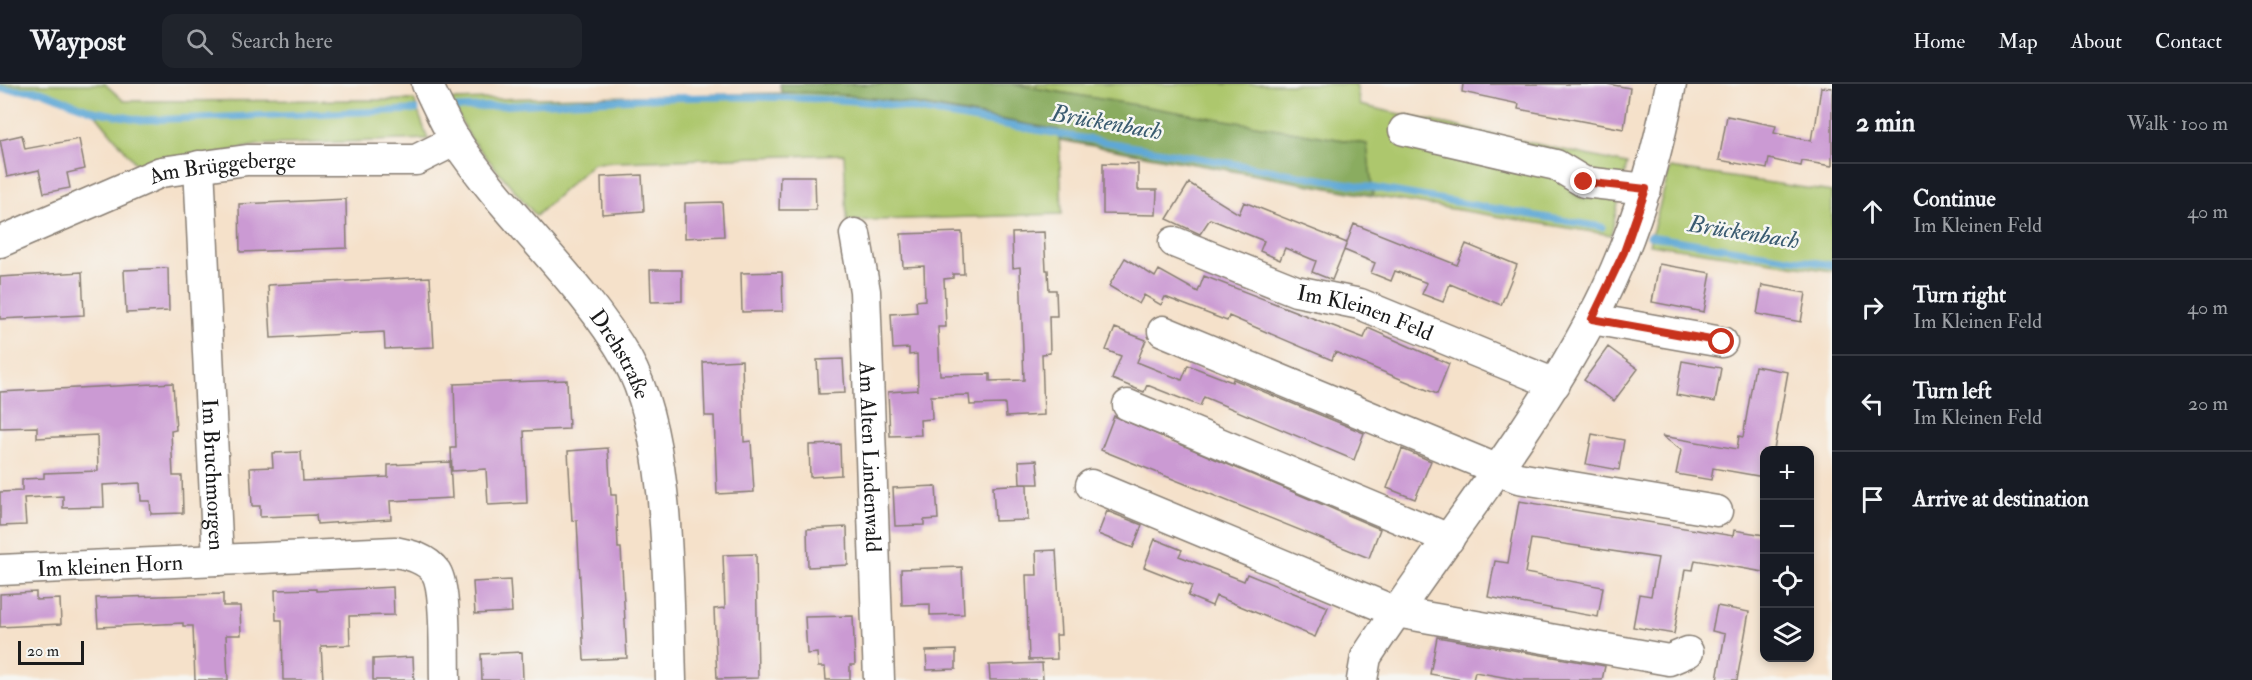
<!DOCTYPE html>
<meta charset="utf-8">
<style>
:root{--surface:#171b24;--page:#20242c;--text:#f1f3f6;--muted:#9ea1a6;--line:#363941}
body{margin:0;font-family:"IM FELL Double Pica",serif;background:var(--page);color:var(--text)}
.controls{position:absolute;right:18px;bottom:18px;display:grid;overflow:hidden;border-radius:12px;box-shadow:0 3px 9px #0003}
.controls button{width:54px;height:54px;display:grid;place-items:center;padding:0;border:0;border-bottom:2px solid var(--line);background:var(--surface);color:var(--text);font:30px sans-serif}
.scale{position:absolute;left:18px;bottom:15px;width:66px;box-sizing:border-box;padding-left:6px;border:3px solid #1c1c1c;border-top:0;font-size:16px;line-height:21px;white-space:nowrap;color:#1c1c1c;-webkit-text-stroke:4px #f6f6f2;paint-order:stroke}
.stop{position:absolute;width:18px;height:18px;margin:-14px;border:4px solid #c8321e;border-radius:50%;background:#fff}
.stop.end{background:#c8321e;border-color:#fff;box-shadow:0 2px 6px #0008}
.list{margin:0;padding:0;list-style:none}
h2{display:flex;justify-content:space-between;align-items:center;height:78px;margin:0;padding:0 24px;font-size:26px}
h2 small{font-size:20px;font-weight:400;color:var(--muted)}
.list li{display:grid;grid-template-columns:39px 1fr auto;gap:18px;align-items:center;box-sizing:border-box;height:96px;padding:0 24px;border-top:2px solid var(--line)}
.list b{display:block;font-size:22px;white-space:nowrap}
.list p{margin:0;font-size:20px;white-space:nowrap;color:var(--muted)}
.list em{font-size:20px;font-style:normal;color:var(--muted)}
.icon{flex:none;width:33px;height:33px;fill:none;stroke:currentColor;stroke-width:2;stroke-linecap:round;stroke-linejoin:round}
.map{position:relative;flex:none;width:1832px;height:596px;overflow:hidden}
header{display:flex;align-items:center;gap:36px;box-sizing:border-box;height:84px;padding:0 30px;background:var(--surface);border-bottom:2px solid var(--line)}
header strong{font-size:28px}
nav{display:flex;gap:33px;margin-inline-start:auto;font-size:21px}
.search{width:420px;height:54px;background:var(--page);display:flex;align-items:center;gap:15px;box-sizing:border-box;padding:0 21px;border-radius:12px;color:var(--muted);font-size:22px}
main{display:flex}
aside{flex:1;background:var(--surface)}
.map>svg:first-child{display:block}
.green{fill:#adc76d;stroke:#647244;stroke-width:1.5}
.forest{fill:#8aac60;stroke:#53643e;stroke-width:1.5}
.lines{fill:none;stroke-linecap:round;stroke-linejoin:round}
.stream{stroke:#5ea8d6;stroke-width:7}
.building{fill:#cb9ad3}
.minor-casing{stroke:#887e73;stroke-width:33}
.minor{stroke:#fff;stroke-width:30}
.route{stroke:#c8321e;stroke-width:8}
.labels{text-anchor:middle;stroke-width:5;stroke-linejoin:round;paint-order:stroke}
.street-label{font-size:22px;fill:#1c1c1c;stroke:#f6f6f2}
.water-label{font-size:24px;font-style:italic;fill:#3a5b70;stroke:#f6f6f2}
</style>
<header>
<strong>Waypost</strong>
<div class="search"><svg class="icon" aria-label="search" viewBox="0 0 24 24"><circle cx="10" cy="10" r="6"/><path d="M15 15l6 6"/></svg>Search here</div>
<nav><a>Home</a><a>Map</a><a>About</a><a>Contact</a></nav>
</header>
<main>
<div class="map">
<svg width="1832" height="596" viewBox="0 0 1832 596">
<rect width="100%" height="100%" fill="#f6f6f2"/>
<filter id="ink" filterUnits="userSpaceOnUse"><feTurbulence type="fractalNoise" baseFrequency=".0167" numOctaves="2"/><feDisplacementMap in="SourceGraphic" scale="12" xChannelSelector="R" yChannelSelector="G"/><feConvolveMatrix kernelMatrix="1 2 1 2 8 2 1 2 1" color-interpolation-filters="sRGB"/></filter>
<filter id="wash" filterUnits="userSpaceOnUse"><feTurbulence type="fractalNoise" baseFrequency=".008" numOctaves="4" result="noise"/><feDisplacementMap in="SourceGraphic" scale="24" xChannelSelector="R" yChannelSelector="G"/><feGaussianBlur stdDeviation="1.35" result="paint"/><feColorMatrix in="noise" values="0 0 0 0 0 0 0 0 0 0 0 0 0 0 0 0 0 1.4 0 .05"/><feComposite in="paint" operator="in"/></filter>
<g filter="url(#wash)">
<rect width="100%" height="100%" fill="#f5e1ca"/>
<path class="green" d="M0,0H105L124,17L414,16L428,55L258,61L141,86L93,27L41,7L0,5Z
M1011,0H1356L1360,21L1627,80L1611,151L1373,112L1366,60Z
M823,8L879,14L1059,47L1062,130L847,137L844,70L593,79L536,132L471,55L450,16Z
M1670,84L1832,108V187L1649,160Z"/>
<path class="forest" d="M780,0H1011L1367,60L1373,112L1060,56L1059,46C967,30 875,8 781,8Z"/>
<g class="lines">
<path class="stream" d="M0,5L41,7L93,27L142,36L416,26
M457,24C597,17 739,6 878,19L1602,143
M1650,152L1832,181"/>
</g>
<g id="blocks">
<path class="building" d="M1463,0H1608L1630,4L1624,45L1518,25L1519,20L1462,8Z
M1821,3L1832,4V82L1802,77L1801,82L1769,75L1767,85L1719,76L1727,32L1776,42L1774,49L1811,57L1813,45H1815Z
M22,51L25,65L79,55L85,85L67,89L70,104L44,109L39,86L7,93L0,56Z
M1103,79L1138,80V106H1157L1156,131L1103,130Z
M642,91L644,127L602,130L601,93Z
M780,92H815L816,126H779Z
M1189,99L1239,130L1244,118L1347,159L1332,196L1312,188L1316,177L1285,164L1280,176L1260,167L1264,157L1210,135L1200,150L1167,135Z
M346,115L347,164L240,168L239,120Z
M722,118L724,152L685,154V119Z
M1354,140L1457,181L1466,160L1517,181L1501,221L1450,200L1443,218L1422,210L1427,199L1395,187L1391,197L1371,189L1375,179L1344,166Z
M962,148L964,190H953V194L944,195L946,243H938L940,291L990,290V297L1024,296L1020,183L1013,184L1012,149L1044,148L1046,186H1048L1049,206H1056L1057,232H1049L1050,269L1042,270L1044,331L1006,333L1005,320L970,321L969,311L931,312L932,335L920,336L921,351L890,352L888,308L918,306L917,270L909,271V264L893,265L891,230L917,228L916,217L925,216L924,182L903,183L901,150Z
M1125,174L1155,193L1159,186L1198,208L1204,192L1364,254L1368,244L1449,280L1437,310L1335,268L1332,276L1229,232L1227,237L1165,213L1161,221L1144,211L1139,220L1109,202Z
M1659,180L1711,189L1704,228L1652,218Z
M168,184L169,227L126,229L124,186Z
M650,186H682V217L651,218Z
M82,188L84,231L0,235V193Z
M782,188L783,227L742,228L741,189Z
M430,193L434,263L385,265L384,248L271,254L268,201Z
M1762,201L1806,209L1801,238L1757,230Z
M1115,244L1146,256L1137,278L1182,296L1188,281L1232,298L1233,295L1364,349L1354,376L1204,313L1200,322L1147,301L1144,308L1112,295L1121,272L1106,266Z
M1608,263L1638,285L1614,317L1584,296Z
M843,275L845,309L819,310L817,276Z
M742,276L744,358L751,357L754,408L717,410L714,332H705L703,278Z
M1682,277L1721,284L1715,318L1676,311Z
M1755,282L1788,288L1774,366H1764V393L1713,384L1711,396L1676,390L1681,366L1662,352L1737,365L1739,352L1743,353Z
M567,296L569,345L524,347L527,419L488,421L486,385L452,387L451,364H456L454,300Z
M173,299L176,346L171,347L173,392H182L183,429L151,430L150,417H141L140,399L103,401L104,423L63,424V412L24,414L26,441L0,442V408L22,407V395L44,394V389L98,387L97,351L37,354V343L0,344V308Z
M1114,332L1380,445L1369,474L1101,366Z
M1592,350L1624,356L1619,386L1586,380Z
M840,360L841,391L810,393L809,361Z
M608,364L611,411H616L618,464H621L627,574L584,576L577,436L572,437L568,367Z
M1402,365L1431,377L1415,415L1387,404Z
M301,368L303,397L388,393V381L450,378L452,414L390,417L391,435L317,440L316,431L260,433V422H252L250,384L273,383L272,369Z
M1037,376L1039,400H1020L1019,377Z
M1027,400L1028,436L995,437L993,402Z
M936,402L938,435L924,436V441L895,442L893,404Z
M1519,417L1733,452L1734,446L1764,451V488L1695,476L1693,486L1685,485L1674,550L1633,543L1639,510L1651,512L1658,474L1531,455L1525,489L1603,503L1598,533L1488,513L1495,477L1508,479Z
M1107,427L1142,441L1133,464L1098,450Z
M847,443L848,481L808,483L807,445Z
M1155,455L1182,466L1179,472L1244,497L1247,490L1328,523L1315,553L1216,512L1212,522L1188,512L1192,502L1144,483Z
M1056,466L1061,551H1056L1057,575L1029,576L1026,491H1037L1036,467Z
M756,470L758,594L717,595L714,525L725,524L723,471Z
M962,483L964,530L930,531V520L902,521L901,485Z
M510,496L512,528L475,530L473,498Z
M393,503L394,531L349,532L350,561L321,562L323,596H283L282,536H276L275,506L316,505V507Z
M36,508V516L60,515L61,540L0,543V510Z
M223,510V522H240L241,551H226L228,596H195L193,542H183V539L98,543L96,514Z
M1717,522L1749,528L1737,596H1717L1725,550L1712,547Z
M853,532L855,581H850V596H826L825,583H818L817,569L807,570L805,533Z
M1437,553L1605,582L1602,596H1520L1475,588L1473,596H1463L1430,590Z
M956,566V585L927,586L926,567Z
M522,568L523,596H482L481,570Z
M413,573L414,596H373V575Z
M1042,579L1043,596H990L989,581Z"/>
</g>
</g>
<g filter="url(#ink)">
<use href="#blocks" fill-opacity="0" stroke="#887e73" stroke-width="1.5"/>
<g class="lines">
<g class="minor-casing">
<g id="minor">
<path id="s1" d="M427,0C436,19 445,39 456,57C507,134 581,195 627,275C671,352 668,506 671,596"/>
<path d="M1404,46L1556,81L1584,98L1646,105"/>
<path id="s2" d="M199,82L218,476L395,468C410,471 426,474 436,488C447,506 444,572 445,596"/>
<path id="s3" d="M855,150L865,207L879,596"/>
<path id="s4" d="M0,158L161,88L247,76H416L456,56"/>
<path id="s5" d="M1174,158L1296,207L1360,220L1555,300"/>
<path d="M1592,235L1722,258"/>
<path d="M1163,247L1518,394L1717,427"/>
<path d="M1128,321L1449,455"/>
<path d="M1091,401L1396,528L1669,576L1688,568"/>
<path id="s6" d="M0,486L218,476"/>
<path d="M1362,596L1366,573C1440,460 1527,356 1591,236C1631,163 1655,82 1671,0"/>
</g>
</g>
<use href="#minor" class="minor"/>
</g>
</g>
<g class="lines" filter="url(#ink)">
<path class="route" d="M1584,98L1646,105L1624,168L1592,235L1722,258"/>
</g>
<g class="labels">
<g class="street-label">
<text dy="8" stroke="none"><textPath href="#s4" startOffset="237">Am Brüggeberge</textPath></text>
<text dy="8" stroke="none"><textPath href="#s5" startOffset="204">Im Kleinen Feld</textPath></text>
<text dy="8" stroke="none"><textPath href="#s1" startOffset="334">Drehstraße</textPath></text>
<text dy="8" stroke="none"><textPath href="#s3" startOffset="224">Am Alten Lindenwald</textPath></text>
<text dy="8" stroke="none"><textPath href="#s2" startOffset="309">Im Bruchmorgen</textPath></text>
<text dy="8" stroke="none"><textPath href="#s6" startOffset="110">Im kleinen Horn</textPath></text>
</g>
<g class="water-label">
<text transform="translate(1107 38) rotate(10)" y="8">Brückenbach</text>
<text transform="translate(1744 148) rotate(9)" y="8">Brückenbach</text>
</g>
</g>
</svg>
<div class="controls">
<button>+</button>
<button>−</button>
<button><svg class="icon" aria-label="locate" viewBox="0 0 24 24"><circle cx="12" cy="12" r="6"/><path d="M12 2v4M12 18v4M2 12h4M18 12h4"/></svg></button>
<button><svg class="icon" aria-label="layers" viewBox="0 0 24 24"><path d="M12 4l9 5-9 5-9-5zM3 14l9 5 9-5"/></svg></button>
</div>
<div class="scale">20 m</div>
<div class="stop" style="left:1722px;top:258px"></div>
<div class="stop end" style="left:1584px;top:98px"></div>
</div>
<aside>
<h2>2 min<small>Walk · 100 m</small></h2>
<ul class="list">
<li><svg class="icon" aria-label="ahead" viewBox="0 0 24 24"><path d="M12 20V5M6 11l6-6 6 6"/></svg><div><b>Continue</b><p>Im Kleinen Feld</p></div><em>40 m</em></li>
<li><svg class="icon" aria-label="right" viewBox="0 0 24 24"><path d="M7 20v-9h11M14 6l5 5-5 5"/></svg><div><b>Turn right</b><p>Im Kleinen Feld</p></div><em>40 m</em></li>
<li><svg class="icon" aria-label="left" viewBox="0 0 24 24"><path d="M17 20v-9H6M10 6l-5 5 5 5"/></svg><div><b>Turn left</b><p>Im Kleinen Feld</p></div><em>20 m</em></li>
<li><svg class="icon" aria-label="arrive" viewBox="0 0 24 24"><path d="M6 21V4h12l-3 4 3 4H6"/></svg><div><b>Arrive at destination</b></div></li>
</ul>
</aside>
</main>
